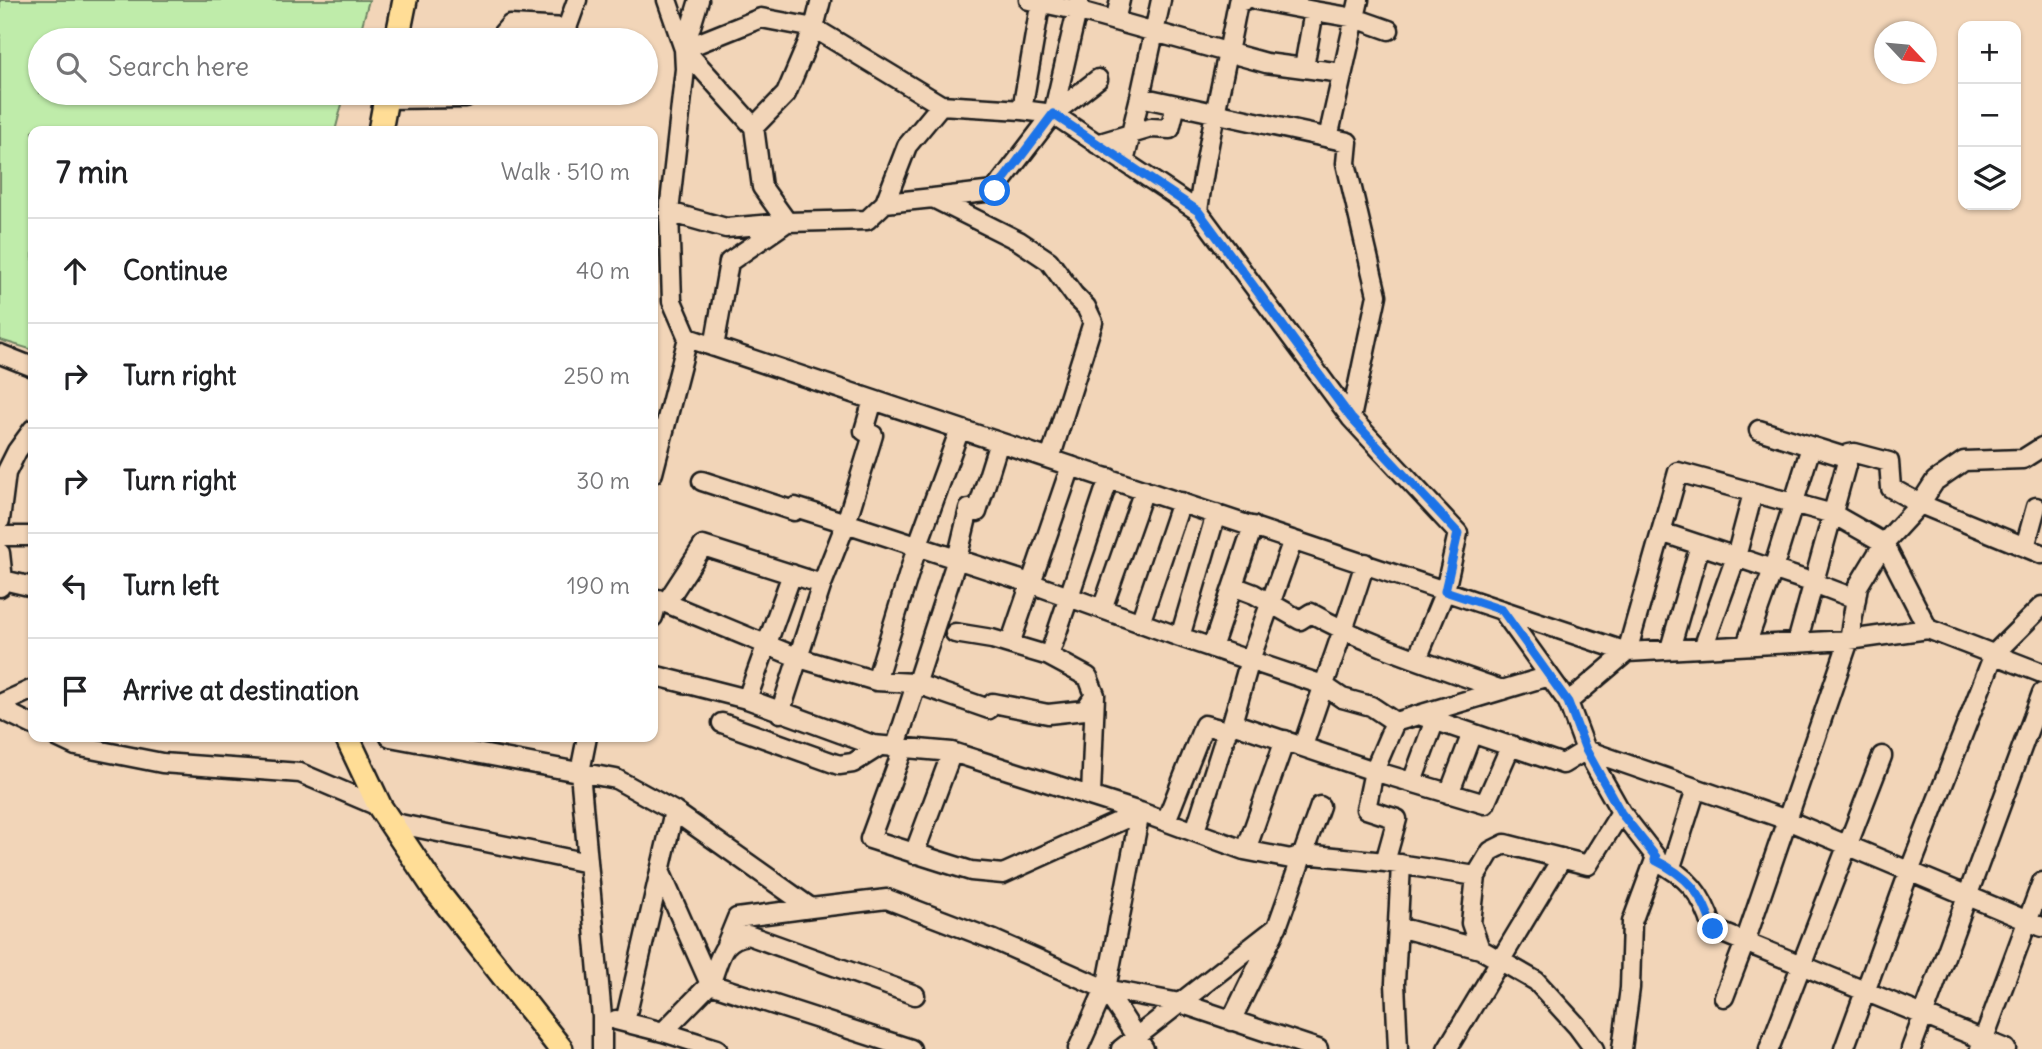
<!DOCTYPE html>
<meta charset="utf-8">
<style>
:root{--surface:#fff;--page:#f6f6f6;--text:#202124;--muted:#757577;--line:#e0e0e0}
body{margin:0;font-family:Delius,sans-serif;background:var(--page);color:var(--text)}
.controls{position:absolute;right:21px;top:21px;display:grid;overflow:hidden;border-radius:14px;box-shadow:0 2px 5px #0004}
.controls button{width:63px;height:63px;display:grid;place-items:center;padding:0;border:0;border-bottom:2px solid var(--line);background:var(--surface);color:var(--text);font:35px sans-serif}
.compass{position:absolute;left:1874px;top:21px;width:63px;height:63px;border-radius:50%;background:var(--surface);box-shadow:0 2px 5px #0004;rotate:116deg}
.stop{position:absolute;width:21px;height:21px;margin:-16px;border:5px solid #1a73e8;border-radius:50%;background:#fff}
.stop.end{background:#1a73e8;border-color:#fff;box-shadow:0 2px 7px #0008}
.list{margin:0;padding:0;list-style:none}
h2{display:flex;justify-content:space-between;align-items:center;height:91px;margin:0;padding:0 28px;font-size:30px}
h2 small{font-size:23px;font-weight:400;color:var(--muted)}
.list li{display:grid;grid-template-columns:46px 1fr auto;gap:21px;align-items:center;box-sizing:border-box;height:105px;padding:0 28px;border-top:2px solid var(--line)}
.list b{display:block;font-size:26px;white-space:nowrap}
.list em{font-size:23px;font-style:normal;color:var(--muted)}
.icon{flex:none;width:38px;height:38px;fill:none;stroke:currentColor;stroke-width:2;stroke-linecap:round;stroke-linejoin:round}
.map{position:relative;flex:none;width:2042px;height:1049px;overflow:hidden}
.search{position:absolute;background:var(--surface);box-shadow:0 2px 5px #0004;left:28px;top:28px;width:630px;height:77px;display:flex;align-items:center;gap:18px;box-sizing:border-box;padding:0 24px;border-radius:38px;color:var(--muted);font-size:26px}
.panel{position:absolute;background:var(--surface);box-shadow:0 2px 5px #0004;left:28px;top:126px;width:630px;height:616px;border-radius:14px}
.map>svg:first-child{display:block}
.green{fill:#bfecaa;stroke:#6e8463;stroke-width:2}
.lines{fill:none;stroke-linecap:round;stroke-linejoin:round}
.minor-casing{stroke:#1c1c1c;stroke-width:23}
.major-casing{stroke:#1c1c1c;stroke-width:28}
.minor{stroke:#f2d5b8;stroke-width:18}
.major{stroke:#ffdd96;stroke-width:23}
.route{stroke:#1a73e8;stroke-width:9}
</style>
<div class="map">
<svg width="2042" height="1049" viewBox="0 0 2042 1049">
<rect width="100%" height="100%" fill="#f2d5b8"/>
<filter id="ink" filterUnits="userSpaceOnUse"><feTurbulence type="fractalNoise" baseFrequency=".0143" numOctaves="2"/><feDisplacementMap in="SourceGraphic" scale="14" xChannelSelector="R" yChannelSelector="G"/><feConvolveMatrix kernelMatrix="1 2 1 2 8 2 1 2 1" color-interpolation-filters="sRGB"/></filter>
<g filter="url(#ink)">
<path class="green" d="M0,0H369L358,40H40V93H345L335,131H33V350L0,340Z"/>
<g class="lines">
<g class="minor-casing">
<path id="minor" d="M667,0L684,49L754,127L762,187L787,222L867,220L885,203L907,146L941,105
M1029,0L1076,10L1266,63L1342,73
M1257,0L1314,11L1304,67
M1314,11L1355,18L1389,30
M1115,21L1120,0
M497,40L510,25L567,28L577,0
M684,49L761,18L814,28L941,105L1022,110L1053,114L1198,211L1351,418L1458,533L1445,591L1417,659
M1140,97L1161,0
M386,99L466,98L472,93
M1022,110L1041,0
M1053,114L1079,2
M754,127L786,94L814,28L821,0
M1328,138L1359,0
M1097,144L1151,128L1170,129L1176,105
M1124,162L1140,97L1348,142L1346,163L1377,295L1351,418
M933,198L994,191L1053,114L1098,79
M885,203L933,198L1019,241L1049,261L1074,295L1086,307L1093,322L1050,459
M1198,211C1207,140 1225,73 1238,2L1245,0
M669,212L726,228L784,223
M688,338L1627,652L1849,640L1928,629L2042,673
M714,347L729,262L787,222
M0,354L33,367
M1759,430L1848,458L1849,454L1855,453L1889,462L1891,488L1920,504L2042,554
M653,473L688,338L672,301L669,212L685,69L684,49L699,0
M702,481L794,511L795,507L846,523L873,435L864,431L873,400
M0,520L6,473L17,451L33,429
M1661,532L1814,583L1856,599
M0,536H33
M2025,547L2036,507
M0,553L3,580
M1233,586L1254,594L1300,620L1311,613C1371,647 1437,666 1502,690
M0,587L3,580L33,587
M666,603L799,658L876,681L914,683L989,709L993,703L1048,714L1085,710L1095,695L1088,677L1049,656L992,639L955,633
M1102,609L1144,490
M1502,610L1568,702L1627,652L1678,472L1833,514L1884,543L1928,629
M653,617L658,599L666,603L703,546L822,584L846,523L1030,583L1180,637L1323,685L1342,698L1371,706L1395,722
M1140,623L1181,502
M1180,637L1216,514
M1797,643L1848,458
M1010,644L1071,466
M1746,645L1773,569L1811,447
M1212,648L1253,526
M1703,648L1736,557L1753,493
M1670,649L1700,545
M1049,656L1109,478
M653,675L747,699L873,745L952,752L1140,812L1244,850L1291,859L1304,854L1385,862L1397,819L1366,809L1374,771L1395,722L1549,676
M876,681L917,547L960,429
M747,699L792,574
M1568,702L1586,750L1621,812L1656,857L1632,922L1630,988L1622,1049
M0,704L33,689
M0,709L33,725
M780,713L822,584
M1419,715L1563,764L1586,750L1787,820L2042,927
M722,723L839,765L853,763L880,746
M1232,723L1250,660L1293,540
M57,737L76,746L162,763L300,773L380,807
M390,737L616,779L674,811L625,1022
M587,737L580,772L602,1017V1049
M1303,746C1323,685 1346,625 1365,563
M895,749L957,559L969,509L977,512L999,442
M903,749L870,839L971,871L1003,874L1140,812
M1412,782L1435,720
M1449,794L1472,733
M1091,796L1095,695
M674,811L811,908L887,899L994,940L1105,989L1180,1003L1318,1049
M1166,821L1204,725L1227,731L1232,723L1374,771L1485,804L1511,745
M390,822L588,863
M1195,831L1227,731
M1246,850L1285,740
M914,854L952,752
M1655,860C1687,876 1703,894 1713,929L2006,1049
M1385,862L1476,876L1491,851L1505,844L1588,865L1621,812
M1671,867L1696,789
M660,871L710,984
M1476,876L1471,923L1480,949L1536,981L1577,1026L1594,1049
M1398,927L1480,949
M726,945L737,918L811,908
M710,984C720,960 720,939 748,935L915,995
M1105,989L1144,1049
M1724,997L1745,942L1849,640L1858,586L1884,543L1920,504L1935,481L1964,461L2023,459L2042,447
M616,1020L663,1032L717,1049
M1231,1021L1274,933
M663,1032L710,984L911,1049
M1078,1049L1107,984L1140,812
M1121,1049L1277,927L1320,806
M1398,1049L1395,983L1401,864
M1447,1049L1562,858
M1769,1049L1882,756
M1844,1049L1909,872L1994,654L2042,606
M1911,1049L2042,693
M1980,1049L2042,882"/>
</g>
<g class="major-casing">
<path id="major" d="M397,40L405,0
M380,131L387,93
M347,737L380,807L435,889L561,1049"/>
</g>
<use href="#minor" class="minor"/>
<use href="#major" class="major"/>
</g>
</g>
<g class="lines" filter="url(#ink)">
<path class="route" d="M995,191L1053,114L1198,211L1351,418L1458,533L1445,591L1502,610L1568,702L1586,750L1621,813L1656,857L1655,860C1688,876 1703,894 1713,929"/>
</g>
</svg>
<div class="controls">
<button>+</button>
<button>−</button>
<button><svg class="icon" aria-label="layers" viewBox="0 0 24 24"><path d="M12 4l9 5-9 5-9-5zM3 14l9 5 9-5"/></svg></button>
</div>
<svg class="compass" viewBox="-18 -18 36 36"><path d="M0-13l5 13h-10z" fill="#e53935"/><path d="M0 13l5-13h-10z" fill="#757577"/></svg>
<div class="stop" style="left:995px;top:191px"></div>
<div class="stop end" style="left:1713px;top:929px"></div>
<div class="search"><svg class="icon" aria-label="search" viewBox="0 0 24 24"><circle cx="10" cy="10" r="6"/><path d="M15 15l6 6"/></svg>Search here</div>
<section class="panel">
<h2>7 min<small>Walk · 510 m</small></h2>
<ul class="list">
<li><svg class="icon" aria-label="ahead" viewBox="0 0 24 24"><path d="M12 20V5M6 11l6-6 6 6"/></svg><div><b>Continue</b></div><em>40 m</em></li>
<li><svg class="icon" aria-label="right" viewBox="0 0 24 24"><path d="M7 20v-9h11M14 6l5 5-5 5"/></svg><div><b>Turn right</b></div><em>250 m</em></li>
<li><svg class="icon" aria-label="right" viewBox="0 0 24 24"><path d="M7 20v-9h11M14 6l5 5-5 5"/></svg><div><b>Turn right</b></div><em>30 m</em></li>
<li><svg class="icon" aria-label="left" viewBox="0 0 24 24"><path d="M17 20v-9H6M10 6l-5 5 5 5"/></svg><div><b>Turn left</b></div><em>190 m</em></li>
<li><svg class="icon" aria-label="arrive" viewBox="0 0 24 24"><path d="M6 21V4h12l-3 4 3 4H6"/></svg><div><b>Arrive at destination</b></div></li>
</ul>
</section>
</div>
